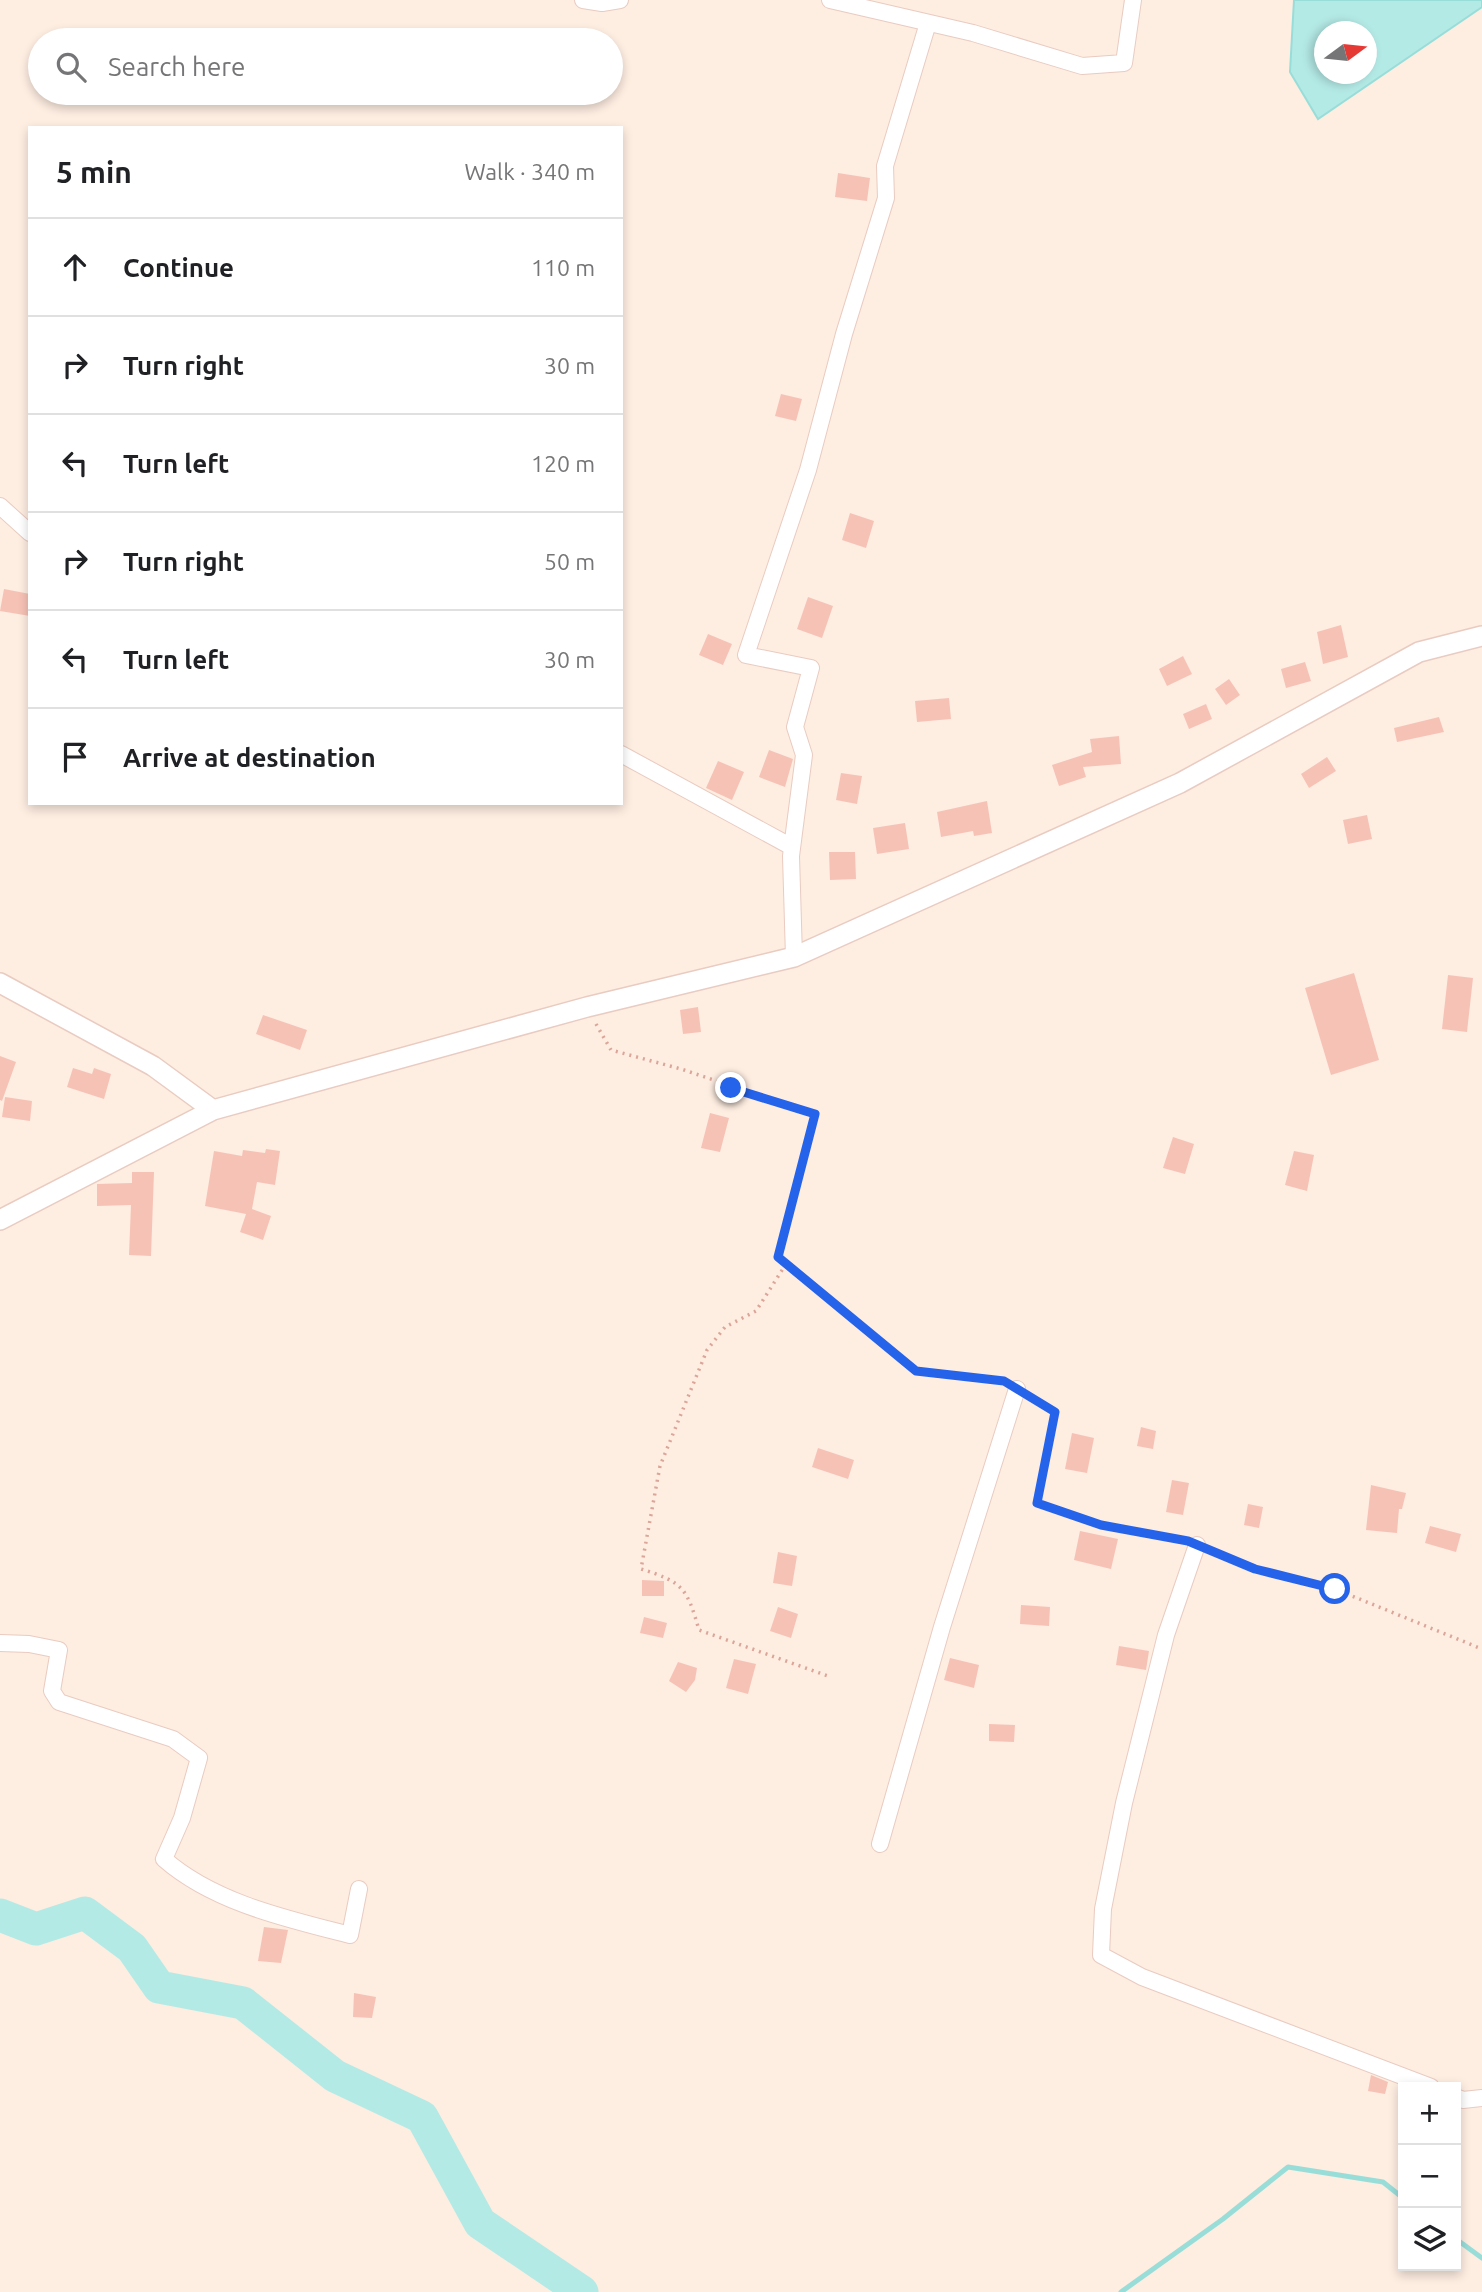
<!DOCTYPE html>
<meta charset="utf-8">
<style>
:root{--surface:#fff;--page:#f2f2f2;--text:#202124;--muted:#757577;--line:#e0e0e0}
body{margin:0;font-family:Ubuntu,sans-serif;background:var(--page);color:var(--text)}
.controls{position:absolute;right:21px;bottom:21px;display:grid;overflow:hidden;border-radius:0px;box-shadow:0 4px 10px #0003}
.controls button{width:63px;height:63px;display:grid;place-items:center;padding:0;border:0;border-bottom:2px solid var(--line);background:var(--surface);color:var(--text);font:35px sans-serif}
.compass{position:absolute;left:1314px;top:21px;width:63px;height:63px;border-radius:50%;background:var(--surface);box-shadow:0 4px 10px #0003;rotate:75deg}
.stop{position:absolute;width:21px;height:21px;margin:-16px;border:5px solid #2563eb;border-radius:50%;background:#fff}
.stop.end{background:#2563eb;border-color:#fff;box-shadow:0 2px 7px #0008}
.list{margin:0;padding:0;list-style:none}
h2{display:flex;justify-content:space-between;align-items:center;height:91px;margin:0;padding:0 28px;font-size:30px}
h2 small{font-size:23px;font-weight:400;color:var(--muted)}
.list li{display:grid;grid-template-columns:46px 1fr auto;gap:21px;align-items:center;box-sizing:border-box;height:98px;padding:0 28px;border-top:2px solid var(--line)}
.list b{display:block;font-size:26px;white-space:nowrap}
.list em{font-size:23px;font-style:normal;color:var(--muted)}
.icon{flex:none;width:38px;height:38px;fill:none;stroke:currentColor;stroke-width:2;stroke-linecap:round;stroke-linejoin:round}
.map{position:relative;flex:none;width:1482px;height:2292px;overflow:hidden}
.search{position:absolute;background:var(--surface);box-shadow:0 4px 10px #0003;left:28px;top:28px;width:595px;height:77px;display:flex;align-items:center;gap:18px;box-sizing:border-box;padding:0 24px;border-radius:38px;color:var(--muted);font-size:26px}
.panel{position:absolute;background:var(--surface);box-shadow:0 4px 10px #0003;left:28px;top:126px;width:595px;height:679px;border-radius:0px}
.map>svg:first-child{display:block}
.water{fill:#b4eae6;stroke:#99ddd9;stroke-width:2;fill-rule:evenodd}
.lines{fill:none;stroke-linecap:round;stroke-linejoin:round}
.stream{stroke:#99ddd9;stroke-width:5}
.river{stroke:#b4eae6;stroke-width:33}
.building{fill:#f7c2b6}
.minor-casing{stroke:#e9cbc1;stroke-width:18}
.tertiary-casing{stroke:#e9cbc1;stroke-width:22}
.path{stroke:#dca599;stroke-width:3.5;stroke-dasharray:2 5;stroke-linecap:butt}
.minor{stroke:#fff;stroke-width:16}
.tertiary{stroke:#fff;stroke-width:19}
.route{stroke:#2563eb;stroke-width:9}
</style>
<div class="map">
<svg width="1482" height="2292" viewBox="0 0 1482 2292">
<rect width="100%" height="100%" fill="#feede1"/>
<path class="water" d="M1294,0H1482V7L1318,119L1290,72ZM1324,32H1366V74H1324Z"/>
<g class="lines">
<path class="stream" d="M1456,2239L1482,2258
M1121,2292L1223,2219L1288,2167L1383,2182L1403,2198"/>
<path class="river" d="M0,1915L36,1929L85,1913L132,1948L159,1987L243,2003L335,2076L422,2117L480,2223L582,2292"/>
</g>
<path class="building" d="M838,173L870,178L867,201L835,197Z
M781,394L802,399L796,421L775,416Z
M850,513L874,521L866,548L842,540Z
M4,589L30,594V616L0,611Z
M808,597L833,606L822,638L797,629Z
M1341,625L1348,657L1323,664L1317,632Z
M708,634L732,644L723,665L699,655Z
M1183,656L1192,674L1167,686L1159,669Z
M1305,662L1311,681L1286,688L1281,669Z
M1229,679L1240,695L1226,705L1215,689Z
M949,698L951,719L917,722L915,701Z
M1206,704L1212,719L1189,729L1183,714Z
M1439,717L1444,732L1397,742L1394,728Z
M1119,736L1121,764L1083,767L1086,777L1059,786L1052,765L1092,752L1090,739Z
M769,750L793,759L785,787L759,777Z
M1327,757L1336,771L1309,788L1301,774Z
M718,761L744,772L732,800L706,788Z
M841,773L862,776L857,804L836,800Z
M987,801L992,833L974,836L973,831L941,837L937,812Z
M1367,815L1372,839L1348,844L1343,820Z
M905,823L909,849L877,854L873,828Z
M829,852H855L856,879L830,880Z
M1354,973L1379,1060L1331,1075L1305,988Z
M1448,975L1473,978L1467,1032L1442,1029Z
M698,1007L701,1032L683,1034L680,1010Z
M263,1015L307,1030L300,1050L256,1034Z
M0,1056L16,1062L2,1101L0,1100Z
M73,1068L92,1074L94,1068L111,1074L104,1099L67,1087Z
M5,1097L32,1101L30,1121L2,1117Z
M710,1113L729,1118L720,1152L701,1148Z
M1173,1137L1194,1144L1185,1174L1163,1168Z
M266,1149L280,1151L275,1185L257,1182L252,1209L271,1216L263,1240L240,1232L246,1214L205,1206L214,1151L242,1156L243,1150L265,1153Z
M1294,1151L1314,1155L1307,1191L1285,1185Z
M132,1172H154L151,1256L129,1255L131,1205L97,1206V1184L132,1183Z
M1141,1427L1156,1431L1153,1449L1137,1446Z
M1072,1433L1094,1438L1087,1473L1065,1469Z
M818,1448L854,1460L848,1479L812,1467Z
M1172,1480L1189,1483L1183,1515L1166,1512Z
M1371,1485L1406,1493L1402,1509H1399L1397,1533L1366,1530Z
M1248,1504L1263,1507L1259,1528L1244,1525Z
M1430,1526L1461,1534L1456,1552L1425,1543Z
M1080,1531L1118,1539L1111,1569L1074,1560Z
M778,1552L797,1556L792,1586L773,1583Z
M642,1580L664,1581V1596H642Z
M1021,1605L1050,1607L1049,1626L1020,1624Z
M778,1607L798,1614L791,1638L770,1631Z
M644,1617L667,1623L663,1638L640,1633Z
M1119,1646L1149,1651L1146,1670L1116,1665Z
M950,1658L979,1665L974,1688L944,1680Z
M734,1659L756,1664L748,1694L726,1688Z
M678,1662L697,1668L695,1680L686,1692L669,1681Z
M989,1724L1015,1725L1014,1742L989,1741Z
M264,1927L288,1930L281,1963L258,1961Z
M354,1993L376,1997L372,2018L353,2017Z
M1371,2075L1388,2082L1385,2094L1368,2091Z"/>
<g class="lines">
<g class="minor-casing">
<path id="minor" d="M583,0L602,3L620,0
M830,0L973,33L1082,66L1124,63L1133,0
M0,506L30,533
M621,754L792,847
M794,957L791,856L804,755L795,727L811,668L746,655L808,470L844,334L886,198L885,166L928,23
M1197,1545L1166,1635L1124,1803L1103,1909L1101,1955L1142,1977L1431,2087
M0,1643L29,1644L59,1650L52,1691L59,1702L173,1739L199,1758L182,1818L164,1859C214,1903 288,1919 350,1935L359,1889
M880,1844L942,1627L1017,1389
M1456,2097L1463,2100L1482,2098"/>
</g>
<g class="tertiary-casing">
<path id="tertiary" d="M0,983L153,1066L213,1110L587,1007L794,957L1180,783L1419,652L1482,636
M0,1220L213,1110"/>
</g>
<path class="path" d="M596,1024L611,1050L681,1069L815,1114L778,1257L916,1371L1003,1381
M786,1264L756,1311L725,1327L707,1350L660,1466L641,1569C683,1582 687,1588 699,1630L828,1676
M1031,1397L1055,1412L1037,1503L1101,1525L1183,1540
M1213,1552L1255,1569L1335,1589L1482,1649"/>
<use href="#minor" class="minor"/>
<use href="#tertiary" class="tertiary"/>
</g>
<g class="lines">
<path class="route" d="M731,1088L815,1114L778,1257L916,1371L1004,1381L1055,1412L1037,1503L1101,1525L1188,1541L1255,1569L1335,1589"/>
</g>
</svg>
<div class="controls">
<button>+</button>
<button>−</button>
<button><svg class="icon" aria-label="layers" viewBox="0 0 24 24"><path d="M12 4l9 5-9 5-9-5zM3 14l9 5 9-5"/></svg></button>
</div>
<svg class="compass" viewBox="-18 -18 36 36"><path d="M0-13l5 13h-10z" fill="#e53935"/><path d="M0 13l5-13h-10z" fill="#757577"/></svg>
<div class="stop" style="left:1335px;top:1589px"></div>
<div class="stop end" style="left:731px;top:1088px"></div>
<div class="search"><svg class="icon" aria-label="search" viewBox="0 0 24 24"><circle cx="10" cy="10" r="6"/><path d="M15 15l6 6"/></svg>Search here</div>
<section class="panel">
<h2>5 min<small>Walk · 340 m</small></h2>
<ul class="list">
<li><svg class="icon" aria-label="ahead" viewBox="0 0 24 24"><path d="M12 20V5M6 11l6-6 6 6"/></svg><div><b>Continue</b></div><em>110 m</em></li>
<li><svg class="icon" aria-label="right" viewBox="0 0 24 24"><path d="M7 20v-9h11M14 6l5 5-5 5"/></svg><div><b>Turn right</b></div><em>30 m</em></li>
<li><svg class="icon" aria-label="left" viewBox="0 0 24 24"><path d="M17 20v-9H6M10 6l-5 5 5 5"/></svg><div><b>Turn left</b></div><em>120 m</em></li>
<li><svg class="icon" aria-label="right" viewBox="0 0 24 24"><path d="M7 20v-9h11M14 6l5 5-5 5"/></svg><div><b>Turn right</b></div><em>50 m</em></li>
<li><svg class="icon" aria-label="left" viewBox="0 0 24 24"><path d="M17 20v-9H6M10 6l-5 5 5 5"/></svg><div><b>Turn left</b></div><em>30 m</em></li>
<li><svg class="icon" aria-label="arrive" viewBox="0 0 24 24"><path d="M6 21V4h12l-3 4 3 4H6"/></svg><div><b>Arrive at destination</b></div></li>
</ul>
</section>
</div>
